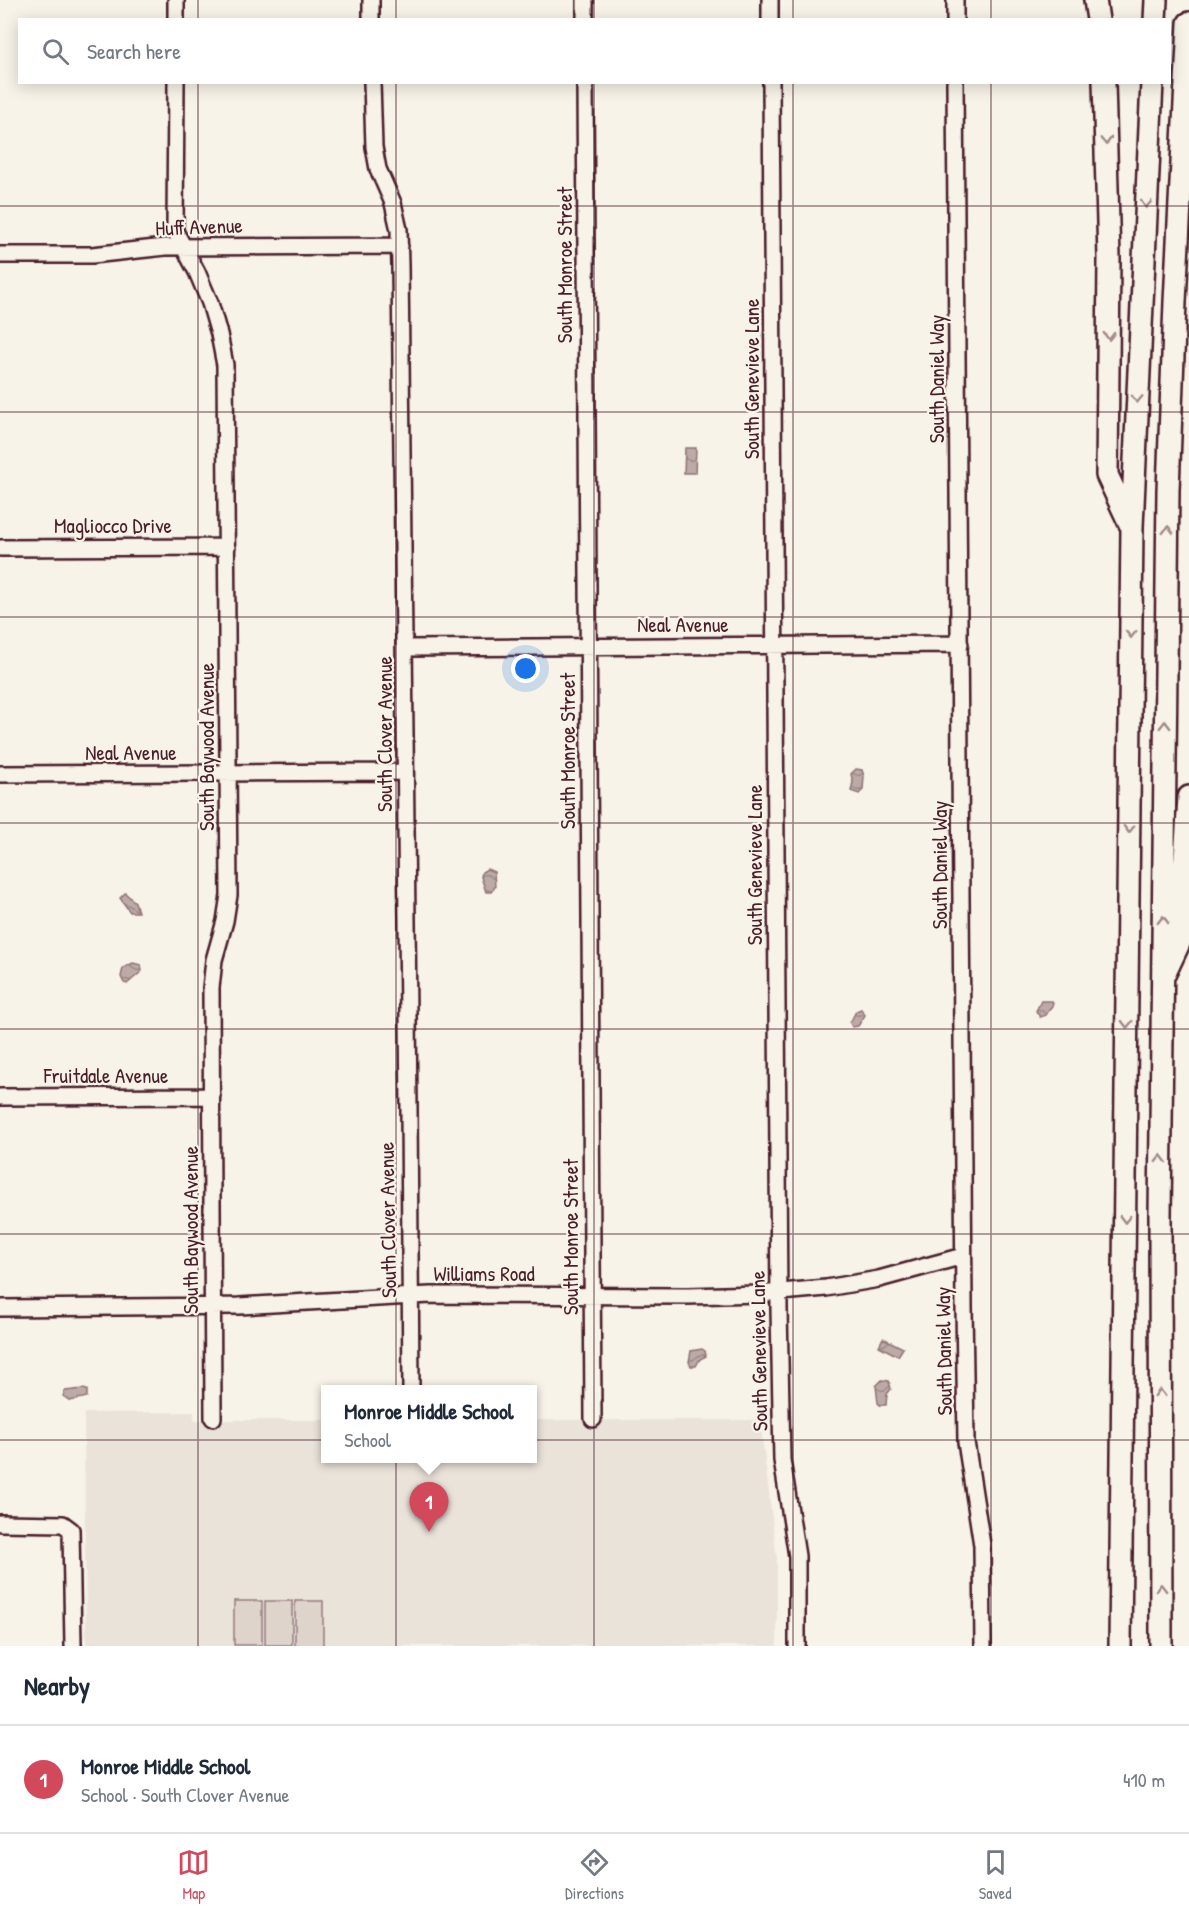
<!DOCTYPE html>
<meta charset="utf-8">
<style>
:root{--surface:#fff;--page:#f2f2f3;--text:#1f2937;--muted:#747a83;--line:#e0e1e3;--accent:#d1495b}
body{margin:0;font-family:"Patrick Hand",sans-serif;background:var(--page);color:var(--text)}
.you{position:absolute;left:526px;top:669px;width:21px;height:21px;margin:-15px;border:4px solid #fff;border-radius:50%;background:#1a73e8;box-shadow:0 0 0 9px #1a73e833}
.badge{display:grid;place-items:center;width:39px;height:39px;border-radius:50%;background:var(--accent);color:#fff;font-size:20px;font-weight:700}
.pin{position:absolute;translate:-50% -50px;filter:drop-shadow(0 2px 3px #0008)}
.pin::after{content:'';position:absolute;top:32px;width:21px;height:18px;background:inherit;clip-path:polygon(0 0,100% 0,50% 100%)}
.popup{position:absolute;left:321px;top:1385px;width:216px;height:78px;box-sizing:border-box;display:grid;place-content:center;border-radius:0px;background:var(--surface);filter:drop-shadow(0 2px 4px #0005);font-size:20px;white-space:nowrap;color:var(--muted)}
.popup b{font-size:22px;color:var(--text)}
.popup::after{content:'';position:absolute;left:50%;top:100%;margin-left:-12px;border:12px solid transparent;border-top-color:var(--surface)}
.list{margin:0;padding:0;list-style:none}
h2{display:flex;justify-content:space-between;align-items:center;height:78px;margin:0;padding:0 24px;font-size:26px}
h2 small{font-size:20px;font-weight:400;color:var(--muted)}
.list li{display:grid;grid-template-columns:39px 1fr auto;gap:18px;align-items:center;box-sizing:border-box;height:108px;padding:0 24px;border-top:2px solid var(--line)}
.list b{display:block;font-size:22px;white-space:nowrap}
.list p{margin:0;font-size:20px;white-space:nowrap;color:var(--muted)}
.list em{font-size:20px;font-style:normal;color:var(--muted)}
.icon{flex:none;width:33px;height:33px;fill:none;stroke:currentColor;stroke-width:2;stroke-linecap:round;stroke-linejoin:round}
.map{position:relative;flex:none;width:1189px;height:1646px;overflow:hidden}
.search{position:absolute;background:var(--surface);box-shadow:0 3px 15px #0003;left:18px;right:18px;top:18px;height:66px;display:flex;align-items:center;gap:15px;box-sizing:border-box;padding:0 21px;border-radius:0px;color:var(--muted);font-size:22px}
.sheet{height:186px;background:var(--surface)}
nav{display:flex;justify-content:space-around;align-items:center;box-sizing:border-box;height:84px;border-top:2px solid var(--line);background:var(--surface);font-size:16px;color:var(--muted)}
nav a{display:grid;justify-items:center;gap:3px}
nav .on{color:var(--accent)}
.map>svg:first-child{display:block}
.built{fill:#eae3da}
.park{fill:#ded4cc;stroke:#947a7c;stroke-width:1.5}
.water{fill:url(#water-waves);stroke:#8e7275;stroke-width:1.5}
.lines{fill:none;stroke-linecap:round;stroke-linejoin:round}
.minor-casing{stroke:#4a1f2b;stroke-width:20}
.highway-casing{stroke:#4a1f2b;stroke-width:26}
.minor{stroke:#f7f3e8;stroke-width:15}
.highway{stroke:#f7f3e8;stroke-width:21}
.oneway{stroke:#a0898a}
.grid{fill:none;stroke:#4a1f2b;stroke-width:1.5;stroke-opacity:0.55}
.labels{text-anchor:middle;stroke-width:4.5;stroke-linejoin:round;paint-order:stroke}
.street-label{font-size:21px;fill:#4a1f2b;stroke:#f7f3e8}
</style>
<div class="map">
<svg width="1189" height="1646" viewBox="0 0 1189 1646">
<defs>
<pattern id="water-waves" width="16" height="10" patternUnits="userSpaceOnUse" patternTransform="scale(1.5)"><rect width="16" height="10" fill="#bcaaa7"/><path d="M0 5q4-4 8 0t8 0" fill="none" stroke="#9b8a88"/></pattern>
</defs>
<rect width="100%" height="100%" fill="#f7f3e8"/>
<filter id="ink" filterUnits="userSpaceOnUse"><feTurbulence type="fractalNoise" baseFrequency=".0167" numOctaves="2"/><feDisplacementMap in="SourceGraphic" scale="12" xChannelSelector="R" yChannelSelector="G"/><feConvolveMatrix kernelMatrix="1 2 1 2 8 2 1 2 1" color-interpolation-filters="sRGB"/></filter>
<g filter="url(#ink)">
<path class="built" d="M194,1412V1420H325L326,1458H532L533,1420H760L777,1560V1646H86L84,1413Z"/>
<path class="park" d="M234,1601H262V1645H234Z
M265,1601H292V1645H265Z
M295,1601H323V1646H295Z"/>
<path class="water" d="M685,448H696L695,473H684Z
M856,769L862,770L864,776L863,790L859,794L851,791L853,782L851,774Z
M487,869L494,872L495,887L491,892H486L481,877L482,872Z
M125,893L135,902L138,912H130L120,898Z
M133,963L141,965L142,971L127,984L124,983L121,977L123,968Z
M1041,1001H1052L1053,1004L1046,1015L1040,1017L1036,1011Z
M861,1009L865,1015L858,1026L852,1027L850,1023L856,1011Z
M883,1338L903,1348L898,1356L879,1346Z
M702,1349L705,1351L706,1356L700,1359L696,1366H691L689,1362L691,1351Z
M882,1380L889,1381L891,1389L887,1394L886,1405H880L878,1403L876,1386Z
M83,1389L87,1390V1397L70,1401L63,1396L65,1391Z"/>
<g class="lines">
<g class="minor-casing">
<path id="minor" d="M176,0V20
M371,0V20
M585,0V20
M770,0V20
M955,0V20
M176,82L175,231L197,272L210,303L219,334L225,365L229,895L225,921L214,960L211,988L213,1418
M372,82L374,147L378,169L393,203L399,230L400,265C407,640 408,1015 411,1390
M585,82L593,1419
M771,82L779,1309L782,1460L797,1556V1646
M955,82L964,1306L966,1442L982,1545L983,1646
M0,255H92L165,247L400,246
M0,548L227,547
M407,648L960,644
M0,774L405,772
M0,1097L212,1096
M0,1308L239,1306L430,1295L688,1296L759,1294L826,1288L879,1279L963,1256
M0,1523L63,1524L71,1530L73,1646"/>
</g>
<g class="highway-casing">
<path id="highway" d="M1095,0L1098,20
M1155,20L1156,0
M1104,82L1109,258L1107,475L1130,524
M1165,973L1180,941L1189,797
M1120,1646L1132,527L1152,82
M1161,1646L1160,1217L1168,490L1175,302L1189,23"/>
</g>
<use href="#minor" class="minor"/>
<use href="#highway" class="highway"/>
</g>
<defs><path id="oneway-chevron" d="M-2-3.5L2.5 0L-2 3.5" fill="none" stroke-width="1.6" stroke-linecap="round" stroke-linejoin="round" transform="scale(1.5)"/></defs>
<g class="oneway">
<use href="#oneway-chevron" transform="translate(1106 141) rotate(88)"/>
<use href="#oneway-chevron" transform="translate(1146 204) rotate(93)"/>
<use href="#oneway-chevron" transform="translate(1109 336) rotate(90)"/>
<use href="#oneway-chevron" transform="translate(1137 399) rotate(92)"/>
<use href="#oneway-chevron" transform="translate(1168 530) rotate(-89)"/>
<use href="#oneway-chevron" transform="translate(1131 634) rotate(91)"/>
<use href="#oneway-chevron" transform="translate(1165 725) rotate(-89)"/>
<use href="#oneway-chevron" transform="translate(1129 829) rotate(91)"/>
<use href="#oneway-chevron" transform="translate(1163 920) rotate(-89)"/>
<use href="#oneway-chevron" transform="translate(1127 1024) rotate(91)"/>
<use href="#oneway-chevron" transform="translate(1161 1159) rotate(-89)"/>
<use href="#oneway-chevron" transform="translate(1125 1219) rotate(91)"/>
<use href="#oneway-chevron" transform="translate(1160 1393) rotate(-90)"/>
<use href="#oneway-chevron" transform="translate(1161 1588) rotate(-90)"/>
</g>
</g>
<path class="grid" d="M198,0V20M396,0V20M594,0V20M793,0V20M991,0V20M198,82V1646M396,82V1646M594,82V1646M793,82V1646M991,82V1646M0,206H1189M0,412H1189M0,617H1189M0,823H1189M0,1029H1189M0,1234H1189M0,1440H1189"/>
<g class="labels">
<g class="street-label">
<text transform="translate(199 227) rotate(-2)" y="7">Huff Avenue</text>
<text transform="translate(565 265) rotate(-90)" y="7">South Monroe Street</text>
<text transform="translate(752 379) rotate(-90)" y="7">South Genevieve Lane</text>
<text transform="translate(937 379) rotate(-90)" y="7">South Daniel Way</text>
<text x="113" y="533">Magliocco Drive</text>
<text x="683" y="632">Neal Avenue</text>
<text transform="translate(385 734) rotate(-90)" y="7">South Clover Avenue</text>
<text transform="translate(207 747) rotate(-90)" y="7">South Baywood Avenue</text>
<text transform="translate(568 751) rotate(-90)" y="7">South Monroe Street</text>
<text x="131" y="760">Neal Avenue</text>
<text transform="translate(755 865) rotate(-90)" y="7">South Genevieve Lane</text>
<text transform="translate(940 865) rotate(-90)" y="7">South Daniel Way</text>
<text x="106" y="1083">Fruitdale Avenue</text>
<text transform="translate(388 1220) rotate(-91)" y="7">South Clover Avenue</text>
<text transform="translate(191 1230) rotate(-90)" y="7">South Baywood Avenue</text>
<text transform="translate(571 1237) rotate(-90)" y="7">South Monroe Street</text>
<text x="484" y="1281">Williams Road</text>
<text transform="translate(759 1351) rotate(-91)" y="7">South Genevieve Lane</text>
<text transform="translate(944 1351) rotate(-91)" y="7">South Daniel Way</text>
</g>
</g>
</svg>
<div class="you"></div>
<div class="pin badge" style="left:429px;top:1532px">1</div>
<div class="popup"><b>Monroe Middle School</b>School</div>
<div class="search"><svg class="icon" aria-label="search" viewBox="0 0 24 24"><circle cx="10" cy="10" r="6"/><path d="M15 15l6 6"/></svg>Search here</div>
</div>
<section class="sheet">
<h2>Nearby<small></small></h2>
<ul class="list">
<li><span class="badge">1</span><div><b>Monroe Middle School</b><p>School · South Clover Avenue</p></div><em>410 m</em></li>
</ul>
</section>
<nav>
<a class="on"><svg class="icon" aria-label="map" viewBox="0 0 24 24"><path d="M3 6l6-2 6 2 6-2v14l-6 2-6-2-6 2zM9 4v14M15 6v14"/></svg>Map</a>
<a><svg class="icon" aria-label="directions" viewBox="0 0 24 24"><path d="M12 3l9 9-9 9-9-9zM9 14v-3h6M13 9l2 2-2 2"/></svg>Directions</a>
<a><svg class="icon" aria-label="saved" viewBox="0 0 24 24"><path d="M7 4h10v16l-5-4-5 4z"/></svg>Saved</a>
</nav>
